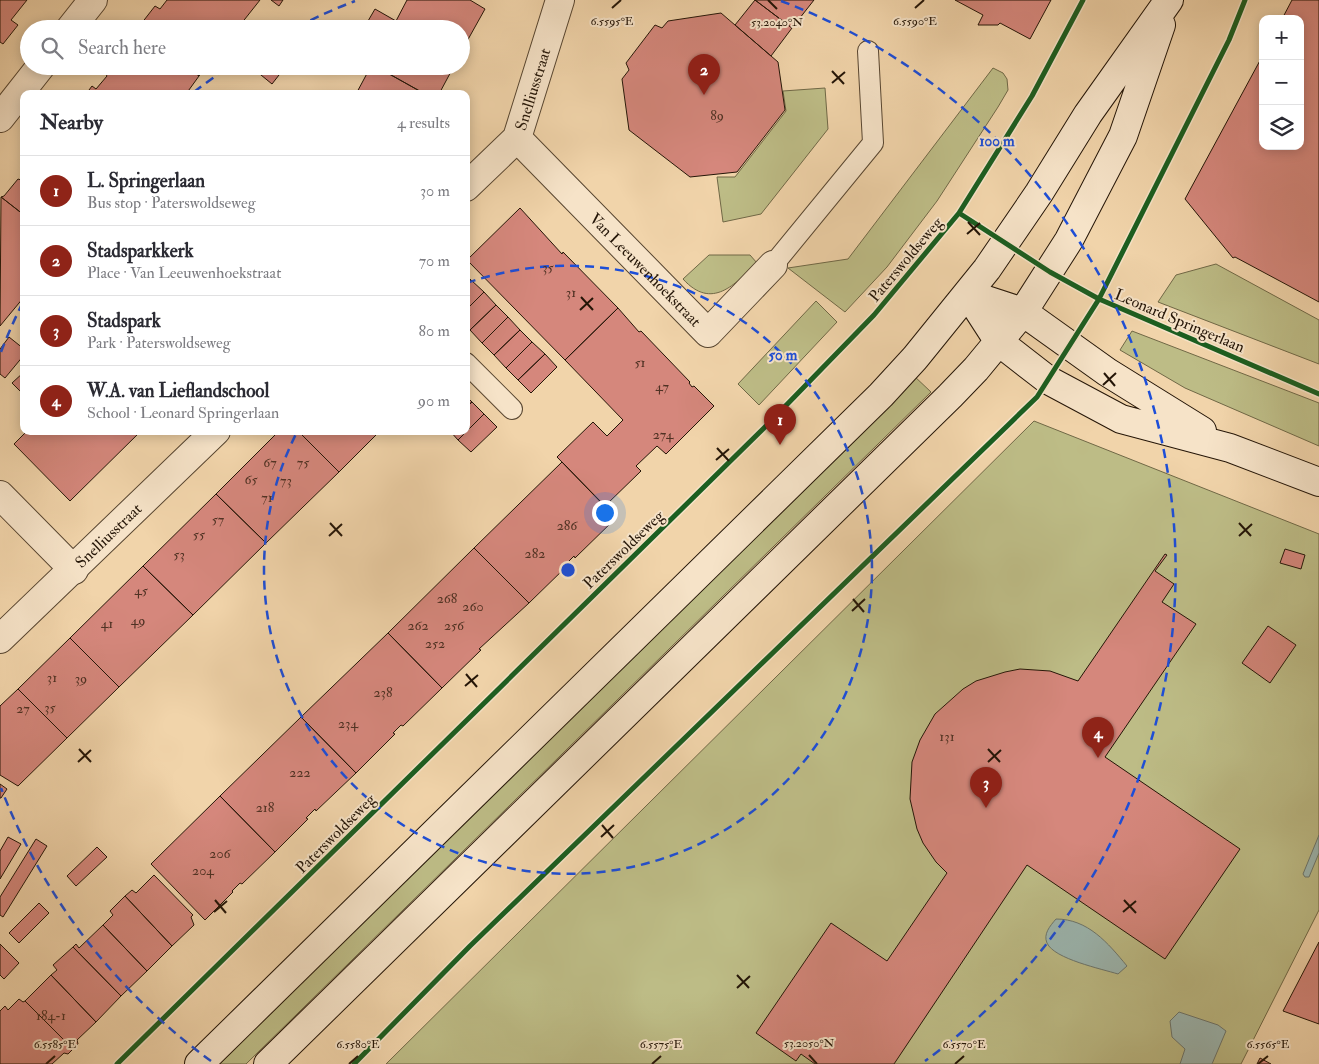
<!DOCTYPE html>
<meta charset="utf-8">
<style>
:root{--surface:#fff;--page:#f7f7f7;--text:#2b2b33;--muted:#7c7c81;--line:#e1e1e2;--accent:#8f2418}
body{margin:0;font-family:"IM FELL Double Pica",serif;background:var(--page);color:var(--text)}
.controls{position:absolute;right:15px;top:15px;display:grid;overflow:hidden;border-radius:10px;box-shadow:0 2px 12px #0003}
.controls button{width:45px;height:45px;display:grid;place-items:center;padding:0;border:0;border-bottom:1px solid var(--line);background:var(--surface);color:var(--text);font:25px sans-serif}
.you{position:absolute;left:604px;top:512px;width:18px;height:18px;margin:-12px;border:4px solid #fff;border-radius:50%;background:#1a73e8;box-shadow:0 0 0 8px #1a73e833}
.badge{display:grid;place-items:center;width:32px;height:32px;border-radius:50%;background:var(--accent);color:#fff;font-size:16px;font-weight:700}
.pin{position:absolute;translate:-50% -41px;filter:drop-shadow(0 1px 2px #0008)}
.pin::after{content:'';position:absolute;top:26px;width:18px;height:15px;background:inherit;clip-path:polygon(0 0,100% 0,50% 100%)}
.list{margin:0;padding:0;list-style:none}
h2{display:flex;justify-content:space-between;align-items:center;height:65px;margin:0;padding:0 20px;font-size:21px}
h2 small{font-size:16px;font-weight:400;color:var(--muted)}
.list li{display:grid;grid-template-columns:32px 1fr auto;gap:15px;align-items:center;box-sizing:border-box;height:70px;padding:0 20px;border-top:1px solid var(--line)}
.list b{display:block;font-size:19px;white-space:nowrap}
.list p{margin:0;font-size:16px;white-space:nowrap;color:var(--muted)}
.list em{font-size:16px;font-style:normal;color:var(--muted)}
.icon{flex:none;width:28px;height:28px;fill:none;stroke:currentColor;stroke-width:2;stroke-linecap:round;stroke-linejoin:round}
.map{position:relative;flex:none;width:1319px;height:1064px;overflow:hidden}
.search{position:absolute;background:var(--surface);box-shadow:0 2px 12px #0003;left:20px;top:20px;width:450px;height:55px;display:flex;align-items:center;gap:12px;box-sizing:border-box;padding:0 18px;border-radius:28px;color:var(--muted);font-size:19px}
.panel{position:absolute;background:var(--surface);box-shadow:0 2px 12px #0003;left:20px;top:90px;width:450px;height:345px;border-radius:10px}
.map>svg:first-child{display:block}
.green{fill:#bdbc86;stroke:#706846}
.water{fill:#9cb7b1;stroke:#6c766d}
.building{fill:#d5877c;stroke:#241507}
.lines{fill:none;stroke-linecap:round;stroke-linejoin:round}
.lane-casing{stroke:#574530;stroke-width:22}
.street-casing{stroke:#574530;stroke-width:30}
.secondary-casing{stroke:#241507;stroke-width:30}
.lane{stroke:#f6e3c8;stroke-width:20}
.street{stroke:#f6e3c8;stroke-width:28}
.secondary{stroke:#f6e3c8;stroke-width:28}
.cycleway-casing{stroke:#f6e3c8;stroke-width:8}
.cycleway{stroke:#1b5e20;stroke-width:5}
.ticks{fill:none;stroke:#241507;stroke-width:2}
.ring{fill:none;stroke:#1d4ed8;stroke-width:2.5;stroke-dasharray:9 6}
.labels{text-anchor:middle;stroke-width:4;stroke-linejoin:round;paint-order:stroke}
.number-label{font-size:14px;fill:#503224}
.street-label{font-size:16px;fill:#241507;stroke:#f6e3c8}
.ticks-label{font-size:12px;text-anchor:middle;fill:#241507;stroke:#f6e3c8;stroke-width:4;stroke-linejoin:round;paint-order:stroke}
.centre{fill:#1d4ed8;stroke:#f6e3c8;stroke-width:2.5}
.ring-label{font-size:15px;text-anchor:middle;font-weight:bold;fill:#1d4ed8;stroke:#f6e3c8;stroke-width:4;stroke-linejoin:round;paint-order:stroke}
</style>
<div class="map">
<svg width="1319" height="1064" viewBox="0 0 1319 1064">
<rect width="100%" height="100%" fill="#f1d4aa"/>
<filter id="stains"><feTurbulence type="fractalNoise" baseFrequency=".004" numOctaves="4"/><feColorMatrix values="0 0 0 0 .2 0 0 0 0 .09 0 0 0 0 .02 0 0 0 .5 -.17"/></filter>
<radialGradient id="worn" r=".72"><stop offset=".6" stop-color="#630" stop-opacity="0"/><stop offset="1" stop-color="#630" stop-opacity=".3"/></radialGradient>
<path class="green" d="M993,68L1003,73L1007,79L1008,90L998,107L937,201L887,267L845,312L788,268L848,259Z
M825,88L828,129L761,214L723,222L717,177H735L786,111L783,91Z
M709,255H750L757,263C735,284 712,311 683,279Z
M1216,264L1319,320V364L1158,302L1176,275Z
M816,301L837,322L759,405L738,384Z
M1132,331L1319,403V446L1185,388L1120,350Z
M913,375L931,392L246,1064H207Z
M1034,421L1319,534V910L1241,1064H386Z"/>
<path class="water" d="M1319,835V853L1309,877H1305L1303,874Z
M1056,919C1088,919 1108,943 1127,966L1118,974C1102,969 1054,959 1047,943C1043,934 1050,926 1056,919Z
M1179,1012L1218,1025L1226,1031L1212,1064H1180L1185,1049L1172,1037L1170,1021Z"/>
<path class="building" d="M0,0H27L11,20L18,25L3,44L0,42Z
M167,0H260L237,29H139L136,26L139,23L141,24L155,6L160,9Z
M271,0H283L279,6Z
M407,0H470L485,9L461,52V29H382L368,21L375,9L396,21Z
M755,0H814L792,28Z
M755,0L792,28L771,56L735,25Z
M955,0H1051L1030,39L1000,23L998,25H978L983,15Z
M1292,0H1319V302L1235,257L1233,258L1185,199L1263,55V146H1300V19H1282Z
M721,13L778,62L785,110L737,172L690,177L629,130L622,79L629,70L626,63L655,25L662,28L668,21Z
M110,66H187L199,76L186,94H86L92,86L96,89L107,76L105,73Z
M187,66H207L199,76Z
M250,66H286L272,84Z
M371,66H375L425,94H356Z
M375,66H454L439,94H425Z
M18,179L24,181V215L1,197L4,196Z
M1,197L24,215V297L0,326Z
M520,208L562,254L563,252L618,308L565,360L467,260Z
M466,275L471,280L466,285Z
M471,280L484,292L466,310V285Z
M484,292L496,305L470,330L466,326V310Z
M496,305L508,317L482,343L470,330Z
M618,308L639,332L641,331L690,382L689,383L692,387L694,386L714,406L666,454L657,446L636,466L641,471L605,506L557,457L593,422L607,436L623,420L565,360Z
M508,317L520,330L494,355L482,343Z
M520,330L532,342L506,368L494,355Z
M9,337L24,349V355L5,378L0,374V349Z
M532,342L545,354L518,380L506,368Z
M545,354L557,367L531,393L518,380Z
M24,372V395L12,383Z
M466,396L472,402L466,407Z
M472,402L484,414L458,440L450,431H466V407Z
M484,414L497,427L471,452L458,440Z
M27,431H141L70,501L14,444Z
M279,431H298L339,472L266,543L216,494Z
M298,431H380L339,472Z
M562,462L616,518L575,558L574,556L566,564L568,565L529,603L474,548Z
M216,494L266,543L193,615L143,566Z
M474,548L529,603L479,649L481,650L442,688L388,633Z
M1285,549L1305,555L1301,569L1280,563Z
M1165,554L1167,555L1155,571L1174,584L1162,602L1196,624L1105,757L1240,849L1165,959L1027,865L894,1064H815L801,1054L796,1061L756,1033L831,923L887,961L947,873L936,862L923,843L917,829L910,799L912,762L920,740L935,714L963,689L976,681L1005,672L1020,669L1050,671L1078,681Z
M143,566L193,615L119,687L70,638Z
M1268,626L1296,645L1270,683L1242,663Z
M388,633L442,688L403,726L401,725L393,733L395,734L356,773L301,717Z
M70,638L119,687L67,738L18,689Z
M18,689L67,738L18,786L0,775V706Z
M301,717L356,773L316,811L315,809L306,818L308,819L275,852L220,796Z
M0,784L7,789L1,798H0Z
M220,796L275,852L242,884L240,883L232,891L233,892L205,920L151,864Z
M8,837L21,844L0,879V851Z
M36,839L47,846L3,917L0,915V897Z
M97,847L107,857L76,886L67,876Z
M154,875L193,915L191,917L194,925L172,946L125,896L132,890L136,893Z
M125,896L172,946L147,971L103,925L113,915L110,911Z
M39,903L49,913L19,943L9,933Z
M103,925L147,971L121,996L73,947L76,944L79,948Z
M1319,942V1024L1283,1011Z
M0,944L19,963L4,979L0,975Z
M73,947L121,996L96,1022L51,975L57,970L53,965Z
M51,975L96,1022L77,1040L78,1044L73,1049L25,1001Z
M19,999L23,1002L25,1001L73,1049L68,1054L64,1053L52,1064H0V1011L5,1006L8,1010Z
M1260,1058L1271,1064H1257Z"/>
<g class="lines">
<g class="lane-casing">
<path id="lane" d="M773,265L873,143L868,51
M466,363L512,409"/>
</g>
<g class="street-casing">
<g id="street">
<path d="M70,29L93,0"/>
<path d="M0,118L41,66"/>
<path id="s1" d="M517,138L708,333L773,265"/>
<path id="s2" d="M466,187L517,138L560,0"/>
<path d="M0,495L74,570"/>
<path id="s3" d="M0,639L216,431"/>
</g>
</g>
<g class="secondary-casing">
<path id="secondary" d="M968,294L999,342L1048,380L1121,419L1230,448L1319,482
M968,294L1023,312L1107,372L1202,431
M199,1064L881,395L915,358L987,269L1039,193L1088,114L1169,0
M268,1064L950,396L976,369L1023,312L1069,240L1123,136L1161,25"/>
</g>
<use href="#lane" class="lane"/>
<use href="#street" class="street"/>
<use href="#secondary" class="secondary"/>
<g class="cycleway-casing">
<path id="cycleway" d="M959,213L1050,272L1099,299L1319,394
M117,1064L767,425L874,315L959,213L1032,96L1083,0
M354,1064L470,946L1037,397L1099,299L1229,40L1245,0"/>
</g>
<use href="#cycleway" class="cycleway"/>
</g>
<path class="ticks" d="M768,0L777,9M612,8L621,0M915,8L924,0M832,71L844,84M832,83L845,72M968,222L980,235M967,234L980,223M581,297L593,310M580,310L593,298M1104,373L1115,386M1103,385L1116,373M717,448L729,461M716,460L729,449M330,523L342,536M1239,523L1251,536M329,536L342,524M1239,536L1252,524M853,599L864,612M852,611L865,599M466,674L477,687M465,686L478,675M79,749L91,762M988,749L1000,762M78,762L91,750M988,762L1001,750M602,825L613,838M601,837L614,825M215,900L226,913M1124,900L1136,913M214,912L227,901M1123,912L1136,901M737,975L749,988M737,988L750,976M809,1055L817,1064M46,1064L55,1056M349,1064L358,1056M652,1064L661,1056M955,1064L964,1056M1258,1064L1268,1056"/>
<g class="ring">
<path d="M467 283A304 304 0 1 1 297 432"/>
<path d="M211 1061A607 607 0 0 1 1 788M1 352A607 607 0 0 1 22 304M194 92A607 607 0 0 1 229 67M297 27A607 607 0 0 1 355 1M781 1A607 607 0 0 1 925 1061"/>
</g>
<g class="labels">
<g class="number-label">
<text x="717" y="120">89</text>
<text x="548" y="272">35</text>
<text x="571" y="297">31</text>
<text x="640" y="367">51</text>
<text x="662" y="391">47</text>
<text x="663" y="439">274</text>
<text x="270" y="467">67</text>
<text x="303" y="467">75</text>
<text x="251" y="484">65</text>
<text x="286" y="485">73</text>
<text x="267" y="502">71</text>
<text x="218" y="524">57</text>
<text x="567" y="530">286</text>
<text x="199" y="539">55</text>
<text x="535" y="558">282</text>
<text x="179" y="559">53</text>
<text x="141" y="595">45</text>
<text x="447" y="603">268</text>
<text x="473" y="611">260</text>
<text x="138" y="625">49</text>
<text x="107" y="628">41</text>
<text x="418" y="630">262</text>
<text x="454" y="630">256</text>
<text x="435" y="648">252</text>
<text x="52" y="682">31</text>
<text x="81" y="683">39</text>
<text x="383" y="697">238</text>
<text x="50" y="712">35</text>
<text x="23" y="713">27</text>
<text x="348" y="728">234</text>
<text x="947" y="741">131</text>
<text x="300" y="777">222</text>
<text x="265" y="812">218</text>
<text x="220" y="858">206</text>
<text x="203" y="875">204</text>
<text x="51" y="1020">184-1</text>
</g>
<g class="street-label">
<text dy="6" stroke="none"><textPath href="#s2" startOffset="122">Snelliusstraat</textPath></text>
<text transform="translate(905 259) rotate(-50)" y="6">Paterswoldseweg</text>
<text dy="6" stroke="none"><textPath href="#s1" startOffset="184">Van Leeuwenhoekstraat</textPath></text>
<text transform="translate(1180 320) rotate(23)" y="6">Leonard Springerlaan</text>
<text dy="6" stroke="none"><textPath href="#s3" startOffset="150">Snelliusstraat</textPath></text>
<text transform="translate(623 549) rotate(-44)" y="6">Paterswoldseweg</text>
<text transform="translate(335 833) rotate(-45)" y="6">Paterswoldseweg</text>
</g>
</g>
<g class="ticks-label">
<text x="612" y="25">6.5595°E</text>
<text x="915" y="25">6.5590°E</text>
<text x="777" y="26">53.2040°N</text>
<text x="809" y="1047">53.2050°N</text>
<text x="55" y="1048">6.5585°E</text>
<text x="358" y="1048">6.5580°E</text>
<text x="661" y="1048">6.5575°E</text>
<text x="964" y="1048">6.5570°E</text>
<text x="1268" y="1048">6.5565°E</text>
</g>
<circle cx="568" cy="570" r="8" class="centre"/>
<g class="ring-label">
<text x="997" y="146">100 m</text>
<text x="783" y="360">50 m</text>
</g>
<rect width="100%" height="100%" filter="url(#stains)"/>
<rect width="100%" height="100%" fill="url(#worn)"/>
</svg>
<div class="controls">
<button>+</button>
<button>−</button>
<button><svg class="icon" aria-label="layers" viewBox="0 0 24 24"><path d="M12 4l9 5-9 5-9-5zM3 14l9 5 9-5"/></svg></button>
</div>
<div class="you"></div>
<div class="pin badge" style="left:780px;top:445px">1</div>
<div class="pin badge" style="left:704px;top:95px">2</div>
<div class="pin badge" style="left:986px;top:808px">3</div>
<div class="pin badge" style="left:1098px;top:758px">4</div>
<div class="search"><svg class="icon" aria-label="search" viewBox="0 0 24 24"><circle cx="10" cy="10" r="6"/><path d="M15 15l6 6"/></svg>Search here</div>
<section class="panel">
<h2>Nearby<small>4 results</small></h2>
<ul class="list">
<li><span class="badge">1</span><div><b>L. Springerlaan</b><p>Bus stop · Paterswoldseweg</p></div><em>30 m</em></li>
<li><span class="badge">2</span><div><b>Stadsparkkerk</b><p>Place · Van Leeuwenhoekstraat</p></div><em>70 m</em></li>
<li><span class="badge">3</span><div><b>Stadspark</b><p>Park · Paterswoldseweg</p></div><em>80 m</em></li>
<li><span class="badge">4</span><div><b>W.A. van Lieflandschool</b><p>School · Leonard Springerlaan</p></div><em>90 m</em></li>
</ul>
</section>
</div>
